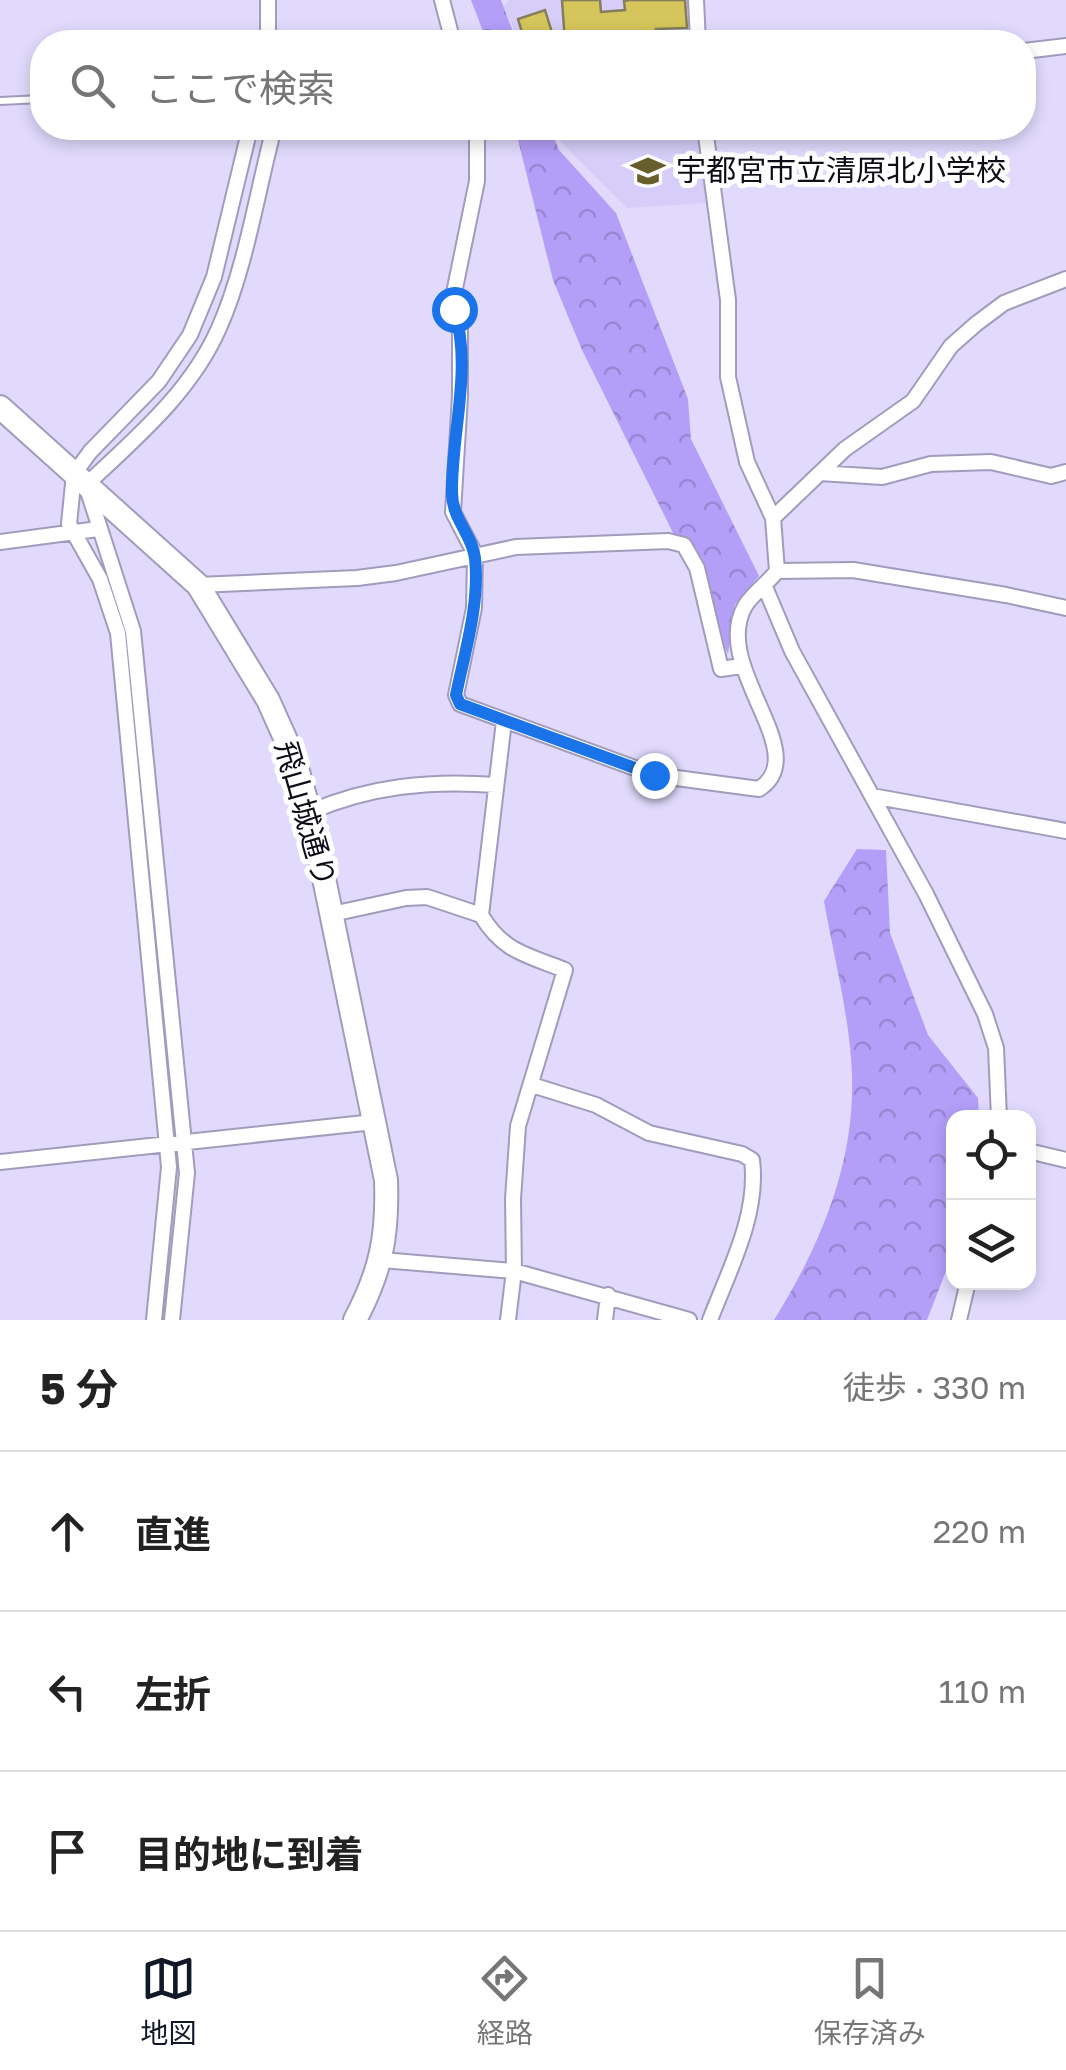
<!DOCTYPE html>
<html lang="ja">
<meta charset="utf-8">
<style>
:root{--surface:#fff;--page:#f6f6f6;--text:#222;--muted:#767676;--line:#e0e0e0;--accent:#111827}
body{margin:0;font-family:"Golos Text","Noto Sans JP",sans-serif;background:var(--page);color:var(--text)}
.controls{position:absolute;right:30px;bottom:30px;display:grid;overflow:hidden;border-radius:20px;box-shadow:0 5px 15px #0003}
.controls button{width:90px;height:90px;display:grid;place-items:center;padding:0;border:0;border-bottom:2px solid var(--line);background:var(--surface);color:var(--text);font:50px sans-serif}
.stop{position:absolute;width:30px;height:30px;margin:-22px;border:8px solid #1a73e8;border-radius:50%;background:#fff}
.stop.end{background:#1a73e8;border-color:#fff;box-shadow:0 2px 10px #0008}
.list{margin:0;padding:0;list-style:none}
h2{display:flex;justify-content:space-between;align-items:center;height:130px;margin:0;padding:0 40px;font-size:42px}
h2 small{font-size:32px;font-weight:400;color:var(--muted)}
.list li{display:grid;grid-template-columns:65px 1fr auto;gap:30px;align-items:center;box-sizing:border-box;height:160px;padding:0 40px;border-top:2px solid var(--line)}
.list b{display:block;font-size:38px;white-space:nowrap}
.list em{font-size:32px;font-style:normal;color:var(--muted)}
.icon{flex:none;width:55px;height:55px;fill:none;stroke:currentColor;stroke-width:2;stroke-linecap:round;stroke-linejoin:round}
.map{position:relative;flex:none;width:1066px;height:1320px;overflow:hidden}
.search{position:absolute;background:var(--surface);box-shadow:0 5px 15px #0003;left:30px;right:30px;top:30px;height:110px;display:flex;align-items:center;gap:25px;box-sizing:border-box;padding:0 35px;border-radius:40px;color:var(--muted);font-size:38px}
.sheet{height:610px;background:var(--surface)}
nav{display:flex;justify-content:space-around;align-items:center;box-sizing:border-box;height:140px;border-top:2px solid var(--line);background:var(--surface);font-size:28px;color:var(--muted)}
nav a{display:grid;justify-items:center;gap:5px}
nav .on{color:var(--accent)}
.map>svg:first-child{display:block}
.built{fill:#d6cef8}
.forest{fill:url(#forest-crowns)}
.building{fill:#d5c55a;stroke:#837e5d;stroke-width:2.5}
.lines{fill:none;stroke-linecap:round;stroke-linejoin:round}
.service-casing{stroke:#a19bbc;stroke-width:10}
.minor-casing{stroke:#a19bbc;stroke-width:18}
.trunk-casing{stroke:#a19bbc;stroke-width:26}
.service{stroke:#fff;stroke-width:6}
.minor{stroke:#fff;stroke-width:14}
.trunk{stroke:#fff;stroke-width:22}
.route{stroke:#1a73e8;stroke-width:12}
.labels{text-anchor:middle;stroke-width:10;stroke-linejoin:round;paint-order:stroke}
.poi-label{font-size:30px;fill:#100d19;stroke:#fff;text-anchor:start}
.street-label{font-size:30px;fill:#100d19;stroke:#fff}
</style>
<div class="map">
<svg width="1066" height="1320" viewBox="0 0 1066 1320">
<defs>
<pattern id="forest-crowns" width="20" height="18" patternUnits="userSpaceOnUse" patternTransform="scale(2.5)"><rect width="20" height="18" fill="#b39ef8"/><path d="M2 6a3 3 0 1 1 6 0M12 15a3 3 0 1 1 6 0" fill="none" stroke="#9987d4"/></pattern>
</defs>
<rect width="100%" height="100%" fill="#e1dafd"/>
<path class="built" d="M509,0H691L693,42H519L504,6Z
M554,128H700L709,203L627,208L559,140Z"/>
<path class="forest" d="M471,0H501L517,42H487Z
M515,128H550L559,150L616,213L688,399L691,439L759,576L735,604L728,654L686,559L582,350L553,280Z
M857,849L886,850L890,933L928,1035L978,1098L979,1117L954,1118L953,1253L927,1320H774C820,1246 855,1164 852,1075C850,1018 834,958 824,901Z"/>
<path class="building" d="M562,0H600L601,12L625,10L624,1L629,0H685L687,28L656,29L657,42H565Z
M545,10L555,42H525L518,19Z"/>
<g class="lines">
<g class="service-casing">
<path id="service" d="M0,101L42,99"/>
</g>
<g class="minor-casing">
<path id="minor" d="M442,0L453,42
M696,0L698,42
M268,42V0
M1024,51L1066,46
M477,128V181L454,293V309L460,327V396L453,512L475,554L474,608L456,695L460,704L654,775L759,789C815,753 710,667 745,606C752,594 768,583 777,571L773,518L747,462L728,377V300L705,128
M820,473L882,477L931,464L991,462L1051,476L1066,472
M773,518L845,449L913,401L951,346L976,324L1004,303L1066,279
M0,542L98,529
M777,571L853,570L1006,595L1066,608
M198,585L357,578L396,573L516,547L668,541L684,545L697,568L721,669L741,666
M765,587L792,651L926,894L985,1014L996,1048L999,1118
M504,721L481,915C503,952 527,955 565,970L518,1126L513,1199L514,1271L508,1320
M872,796L1066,831
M310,812C370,786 431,780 496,785
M332,914L406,898L427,897L481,915
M532,1085L596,1105L649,1133L742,1154L752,1160C759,1215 729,1270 710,1320
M1028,1151L1066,1160
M0,1162L374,1122
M382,1260L514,1271L689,1320
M154,1320L169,1167L118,633L100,579L69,524L74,474L90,452L159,381L190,335L214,277L250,128
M172,1320L187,1173L133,631L86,485C136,438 191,392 219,328C246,267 257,192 274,128
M605,1320L608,1295
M959,1320L968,1282"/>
</g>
<g class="trunk-casing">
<path id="trunk" d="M0,407L198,585L268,700L294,758L312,820L386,1180C388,1236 381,1271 355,1320"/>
</g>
<use href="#service" class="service"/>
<use href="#minor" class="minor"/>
<use href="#trunk" class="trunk"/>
</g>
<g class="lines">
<path class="route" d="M454,309C473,368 451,433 452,493C452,519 472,534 475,558C480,603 465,651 456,695L460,704L654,775"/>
</g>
<defs>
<g id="school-bare" transform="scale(2.7)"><path d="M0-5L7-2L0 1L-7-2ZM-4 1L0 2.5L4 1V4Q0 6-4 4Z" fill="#675e2b" stroke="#fff" stroke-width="2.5" paint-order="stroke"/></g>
</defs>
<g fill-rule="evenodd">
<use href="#school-bare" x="648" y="171"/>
</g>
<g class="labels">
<g class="poi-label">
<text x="676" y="181">宇都宮市立清原北小学校</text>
</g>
<g class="street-label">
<text transform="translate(305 814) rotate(74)" y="10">飛山城通り</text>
</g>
</g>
</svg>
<div class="controls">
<button><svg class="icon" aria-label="locate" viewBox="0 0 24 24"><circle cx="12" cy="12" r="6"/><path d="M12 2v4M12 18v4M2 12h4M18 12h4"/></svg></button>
<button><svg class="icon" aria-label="layers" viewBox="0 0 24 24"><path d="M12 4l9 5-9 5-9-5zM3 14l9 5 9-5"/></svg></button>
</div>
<div class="stop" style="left:454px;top:309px"></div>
<div class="stop end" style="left:654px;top:775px"></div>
<div class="search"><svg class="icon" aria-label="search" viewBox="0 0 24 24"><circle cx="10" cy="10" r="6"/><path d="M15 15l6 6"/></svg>ここで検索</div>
</div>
<section class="sheet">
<h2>5 分<small>徒歩 · 330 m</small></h2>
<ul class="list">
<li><svg class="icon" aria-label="ahead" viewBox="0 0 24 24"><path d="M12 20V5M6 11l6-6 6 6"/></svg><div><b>直進</b></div><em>220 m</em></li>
<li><svg class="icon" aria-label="left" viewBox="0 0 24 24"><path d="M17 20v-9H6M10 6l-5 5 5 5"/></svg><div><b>左折</b></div><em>110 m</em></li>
<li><svg class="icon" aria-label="arrive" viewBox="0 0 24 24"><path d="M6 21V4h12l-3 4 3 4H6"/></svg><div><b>目的地に到着</b></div></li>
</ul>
</section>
<nav>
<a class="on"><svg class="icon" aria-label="map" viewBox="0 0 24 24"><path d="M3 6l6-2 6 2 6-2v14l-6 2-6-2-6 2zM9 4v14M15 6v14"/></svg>地図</a>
<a><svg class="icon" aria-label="directions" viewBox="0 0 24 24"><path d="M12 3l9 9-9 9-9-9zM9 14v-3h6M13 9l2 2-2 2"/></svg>経路</a>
<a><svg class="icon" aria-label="saved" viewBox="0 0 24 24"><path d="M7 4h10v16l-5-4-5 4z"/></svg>保存済み</a>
</nav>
